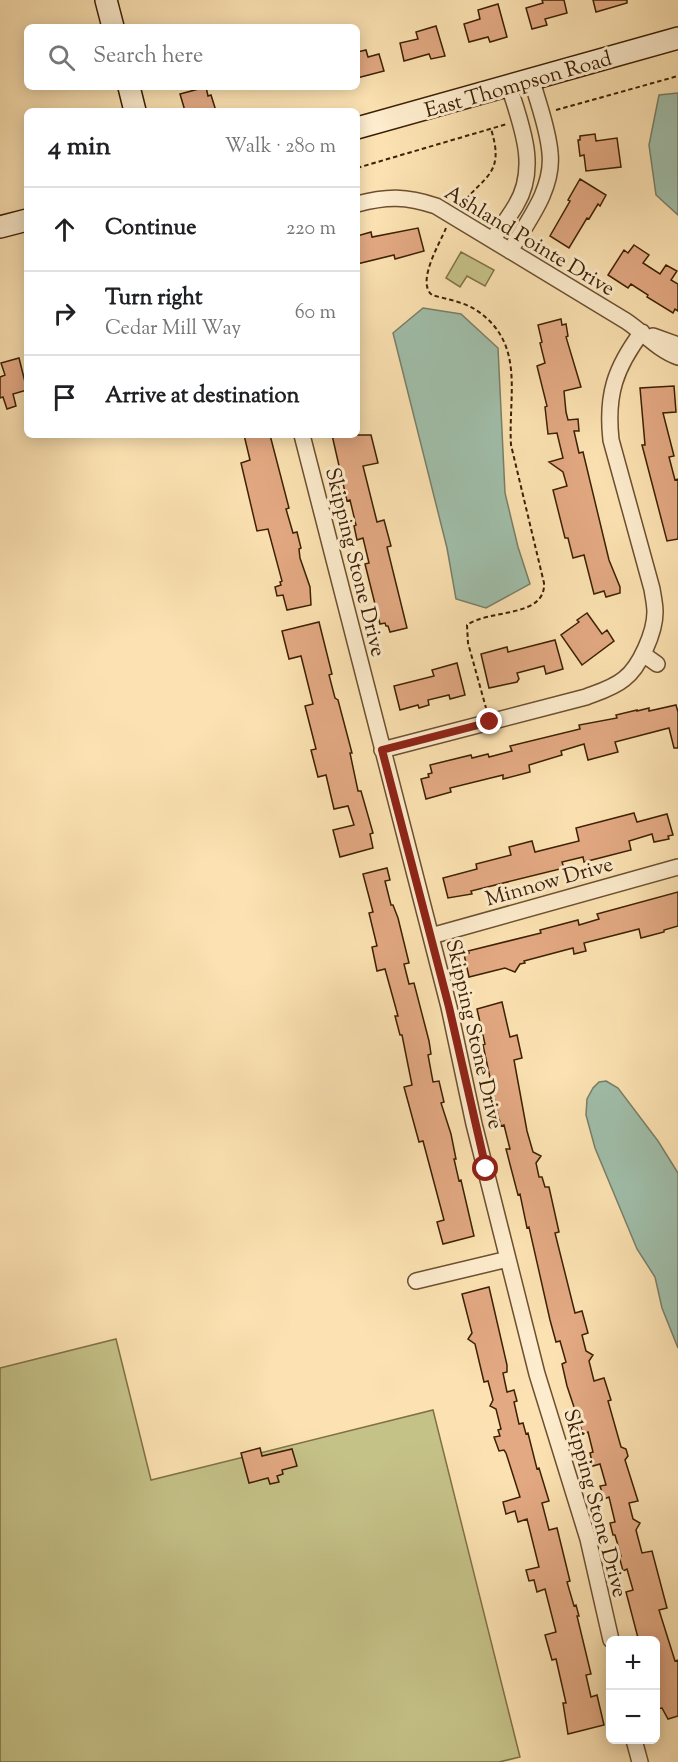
<!DOCTYPE html>
<meta charset="utf-8">
<style>
:root{--surface:#fff;--page:#f2f2f2;--text:#202124;--muted:#757577;--line:#e0e0e0}
body{margin:0;font-family:"Sorts Mill Goudy",serif;background:var(--page);color:var(--text)}
.controls{position:absolute;right:18px;bottom:18px;display:grid;overflow:hidden;border-radius:9px;box-shadow:0 3px 15px #0003}
.controls button{width:54px;height:54px;display:grid;place-items:center;padding:0;border:0;border-bottom:2px solid var(--line);background:var(--surface);color:var(--text);font:30px sans-serif}
.stop{position:absolute;width:18px;height:18px;margin:-14px;border:4px solid #8f2418;border-radius:50%;background:#fff}
.stop.end{background:#8f2418;border-color:#fff;box-shadow:0 2px 6px #0008}
.list{margin:0;padding:0;list-style:none}
h2{display:flex;justify-content:space-between;align-items:center;height:78px;margin:0;padding:0 24px;font-size:26px}
h2 small{font-size:20px;font-weight:400;color:var(--muted)}
.list li{display:grid;grid-template-columns:39px 1fr auto;gap:18px;align-items:center;box-sizing:border-box;height:84px;padding:0 24px;border-top:2px solid var(--line)}
.list b{display:block;font-size:22px;white-space:nowrap}
.list p{margin:0;font-size:20px;white-space:nowrap;color:var(--muted)}
.list em{font-size:20px;font-style:normal;color:var(--muted)}
.icon{flex:none;width:33px;height:33px;fill:none;stroke:currentColor;stroke-width:2;stroke-linecap:round;stroke-linejoin:round}
.map{position:relative;flex:none;width:678px;height:1762px;overflow:hidden}
.search{position:absolute;background:var(--surface);box-shadow:0 3px 15px #0003;left:24px;top:24px;width:336px;height:66px;display:flex;align-items:center;gap:15px;box-sizing:border-box;padding:0 21px;border-radius:9px;color:var(--muted);font-size:22px}
.panel{position:absolute;background:var(--surface);box-shadow:0 3px 15px #0003;left:24px;top:108px;width:336px;height:330px;border-radius:9px}
.map>svg:first-child{display:block}
.green{fill:#c5c288;stroke:#807146;stroke-width:1.5}
.water{fill:#a0beaa;stroke:#787f68;stroke-width:1.5}
.building{fill:#e3a983;stroke:#3c2004;stroke-width:1.5}
.lines{fill:none;stroke-linecap:round;stroke-linejoin:round}
.street-casing{stroke:#6c5030;stroke-width:18}
.secondary-casing{stroke:#3c2004;stroke-width:24}
.path{stroke:#3c2004;stroke-width:2;stroke-dasharray:4.5 3;stroke-linecap:butt}
.street{stroke:#fdeccd;stroke-width:15}
.secondary{stroke:#fdeccd;stroke-width:21}
.route{stroke:#8f2418;stroke-width:8}
.labels{text-anchor:middle;stroke-width:6;stroke-linejoin:round;paint-order:stroke}
.street-label{font-size:21px;fill:#3c2004;stroke:#fdeccd}
</style>
<div class="map">
<svg width="678" height="1762" viewBox="0 0 678 1762">
<rect width="100%" height="100%" fill="#fce2b2"/>
<filter id="stains"><feTurbulence type="fractalNoise" baseFrequency=".00333" numOctaves="4"/><feColorMatrix values="0 0 0 0 .2 0 0 0 0 .09 0 0 0 0 .02 0 0 0 .5 -.17"/></filter>
<radialGradient id="worn" r=".72"><stop offset=".6" stop-color="#630" stop-opacity="0"/><stop offset="1" stop-color="#630" stop-opacity=".3"/></radialGradient>
<path class="green" d="M461,252L494,270L485,286L467,276L460,287L446,278Z
M116,1339L151,1480L433,1410L520,1757L499,1762H0V1368Z"/>
<path class="water" d="M678,93V215L656,195L649,145L659,95Z
M423,308L461,314L498,348L505,493L518,547L530,584L486,608L456,599L447,548L393,333Z
M606,1081L618,1088L658,1141L678,1173V1348L662,1308L655,1277L637,1249L595,1148L586,1115L587,1099L593,1088L599,1082Z"/>
<path class="building" d="M542,0H564L567,13L545,19L547,25L532,29L526,8L543,3Z
M593,0H627V3L596,12Z
M498,4L507,37L490,42L488,37L469,42L464,24L480,19L478,10Z
M436,26L445,56L431,59L429,54L404,61L400,43L418,39L416,32Z
M366,50L368,57L379,54L384,71L357,78V52Z
M206,87L208,96L211,95L216,111H185L180,94Z
M595,134L596,141L617,138L621,167L586,171L584,155L580,156L578,140H580V136Z
M580,179L606,195L600,206L598,204L589,219L587,218L569,248L550,236L570,201L568,200Z
M418,228L424,251L395,259L394,255L357,264V236L371,232L372,237Z
M634,245L649,255L643,263L660,274L666,265L677,271L671,280L678,284V311L675,309L673,313L647,297L648,295L631,284L628,288L608,275L624,250L628,253Z
M561,319L562,325L566,324L568,336L566,337L581,387L564,391L566,412L568,420L578,419L579,431H574L579,453L583,452L609,560L620,587V593L606,597L604,591L594,594L584,555L573,558L568,538H565L553,490L567,486L563,472L549,462L563,458L557,433L548,434L545,407L547,406L537,366L545,363L540,343L542,342L538,325Z
M19,358L27,390L13,394L16,406L7,409L3,397L0,398V377L5,375L1,363Z
M674,386L676,412L663,413L674,456L669,457L675,480L678,479V539L667,541L642,445H645L640,388Z
M244,435H270L289,508L286,509L293,533L297,532L301,548L299,549L300,558L310,587L311,605L287,610L283,595L277,596L275,587L281,585L280,582L282,581L268,529L257,531L241,463L250,460Z
M332,435H371L378,463L363,466L377,522L384,520L391,546L387,547L407,628L390,632L388,626H386L385,623L380,624L365,564L369,563L363,538L357,540L354,526L356,525L350,500L347,501Z
M587,613L602,634L607,630L614,641L582,665L561,635L579,622L577,620Z
M319,622L332,674L329,675L335,698L338,700L352,753H350L358,791H361L373,833L370,834L373,848L340,857L333,830L354,825L348,806L334,809L326,775L318,777L311,750L316,749L305,706L313,704L301,656L289,659L282,631Z
M555,640L563,669L546,674L544,666L517,673L519,679L517,682L489,688L481,654L507,647L508,652Z
M457,663L465,695L450,699L449,695L428,700L429,705L419,708L418,705L400,710L394,686L434,676L432,670Z
M676,705L678,712V748H674L669,728L615,742L618,752L588,760L584,744L561,751L562,755L529,765L530,772L503,779V775L450,788L451,792L426,799L421,779L429,777L428,774L432,773L430,765L471,755L472,758L488,754L489,757L512,751L510,746L580,729L579,725L617,718L616,715L637,710V711L649,708V711Z
M634,813L637,822L667,814L673,835L668,836L669,839L654,842L652,834L629,841L631,850L584,862L583,857L562,862L564,868L471,891L472,894L448,898L443,878L477,869L476,864L511,855L509,847L532,841L535,852L579,841L576,828Z
M387,868L390,880L385,881L391,905H393L398,918L409,963L404,964L409,984L414,983L429,1041L431,1054L428,1055L433,1082L439,1081L444,1102L441,1103L451,1134L456,1159H454L459,1181L461,1180L474,1236L443,1244L437,1222L444,1220L423,1141L419,1142L404,1087L412,1085L402,1035H400L395,1016H398L385,969L377,971L372,947L377,946L369,913L373,912L363,874Z
M678,892V926L664,930V932L641,938L639,929L584,943L586,951L574,954L573,948L524,961L525,963L520,964L515,972L505,968L469,977L464,954L469,953L468,951L541,933L540,930L578,920L579,925L599,919L597,914Z
M502,1002L510,1037L517,1035L522,1058L514,1060L527,1131L533,1152L541,1156L536,1163L539,1177H542L545,1187H549L559,1232L555,1233L575,1313L582,1311L588,1333L582,1335L586,1351L593,1355L589,1361L594,1381L604,1378L611,1400L608,1401L621,1447L626,1449L628,1456L625,1460L638,1501L629,1503L633,1519L640,1523L636,1530L642,1553L652,1551L667,1608L659,1610L675,1661L678,1660V1716L668,1719L662,1708L656,1709V1641H644L643,1637L638,1638L626,1592L633,1590L627,1569L623,1571L619,1556H621L615,1535H613L610,1523L615,1522L609,1497L604,1499L600,1486L606,1485L600,1464L593,1466L590,1453L593,1452L588,1432L583,1434L567,1386L562,1364L566,1362L560,1341L556,1342L550,1320L529,1227L527,1228L520,1194L518,1195L506,1149H510L504,1125L501,1126L498,1115L483,1045L485,1044L477,1009Z
M489,1287L507,1365V1372L503,1373L507,1392L514,1390L517,1401L514,1402L519,1424L523,1423L526,1434L528,1433L537,1469L539,1468L549,1501L542,1503L549,1530L557,1528L570,1581L567,1582L574,1606L576,1605L579,1616H577L591,1674L586,1675L591,1697L597,1695L604,1725L568,1734L563,1703H566L556,1659L552,1660L545,1635L556,1632L545,1589L537,1592L534,1580L529,1581L526,1570L539,1567L527,1519L518,1522L515,1511L506,1514L503,1502L520,1497L506,1453L504,1450L499,1451L494,1437L500,1436L498,1430L501,1429L496,1409L490,1406L493,1400L488,1381L484,1382L475,1344L468,1339L472,1333L462,1294Z
M260,1448L262,1456L292,1449L297,1466L282,1470L283,1474L277,1476L279,1482L270,1484L268,1478L249,1483L241,1453Z"/>
<g class="lines">
<g class="street-casing">
<path id="street" d="M357,204C387,196 406,196 436,206L626,321C644,333 658,350 678,357
M492,240C500,229 509,217 516,205C539,167 521,125 509,86
M510,251C527,222 554,189 550,153C548,128 538,104 532,80
M653,336L678,345
M302,435L449,1007L474,1124L537,1374L588,1539L611,1640
M643,654L657,664
M382,750L586,697C599,692 613,688 624,679C640,667 655,632 655,612C655,604 653,596 652,589L611,440C606,395 615,368 642,332
M431,936L678,867
M416,1281L508,1259
M634,1740L640,1762"/>
</g>
<g class="secondary-casing">
<path id="secondary" d="M106,0L113,27
M129,87L135,111
M357,128L678,38
M0,227L27,220"/>
</g>
<path class="path" d="M556,110L678,76
M357,168L507,124
M461,205C485,175 505,174 491,129
M446,228C440,243 416,282 432,295C446,299 464,302 476,310C526,343 508,395 511,445L544,583C546,618 489,609 467,625L468,643L486,708"/>
<use href="#street" class="street"/>
<use href="#secondary" class="secondary"/>
</g>
<g class="lines">
<path class="route" d="M486,1169L449,1007L382,750L490,722"/>
</g>
<g class="labels">
<g class="street-label">
<text transform="translate(518 84) rotate(-16)" y="7">East Thompson Road</text>
<text transform="translate(530 240) rotate(31)" y="7">Ashland Pointe Drive</text>
<text transform="translate(356 562) rotate(76)" y="7">Skipping Stone Drive</text>
<text transform="translate(549 881) rotate(-16)" y="7">Minnow Drive</text>
<text transform="translate(475 1034) rotate(77)" y="7">Skipping Stone Drive</text>
<text transform="translate(596 1503) rotate(75)" y="7">Skipping Stone Drive</text>
</g>
</g>
<rect width="100%" height="100%" filter="url(#stains)"/>
<rect width="100%" height="100%" fill="url(#worn)"/>
</svg>
<div class="controls">
<button>+</button>
<button>−</button>
</div>
<div class="stop" style="left:486px;top:1169px"></div>
<div class="stop end" style="left:490px;top:722px"></div>
<div class="search"><svg class="icon" aria-label="search" viewBox="0 0 24 24"><circle cx="10" cy="10" r="6"/><path d="M15 15l6 6"/></svg>Search here</div>
<section class="panel">
<h2>4 min<small>Walk · 280 m</small></h2>
<ul class="list">
<li><svg class="icon" aria-label="ahead" viewBox="0 0 24 24"><path d="M12 20V5M6 11l6-6 6 6"/></svg><div><b>Continue</b></div><em>220 m</em></li>
<li><svg class="icon" aria-label="right" viewBox="0 0 24 24"><path d="M7 20v-9h11M14 6l5 5-5 5"/></svg><div><b>Turn right</b><p>Cedar Mill Way</p></div><em>60 m</em></li>
<li><svg class="icon" aria-label="arrive" viewBox="0 0 24 24"><path d="M6 21V4h12l-3 4 3 4H6"/></svg><div><b>Arrive at destination</b></div></li>
</ul>
</section>
</div>
